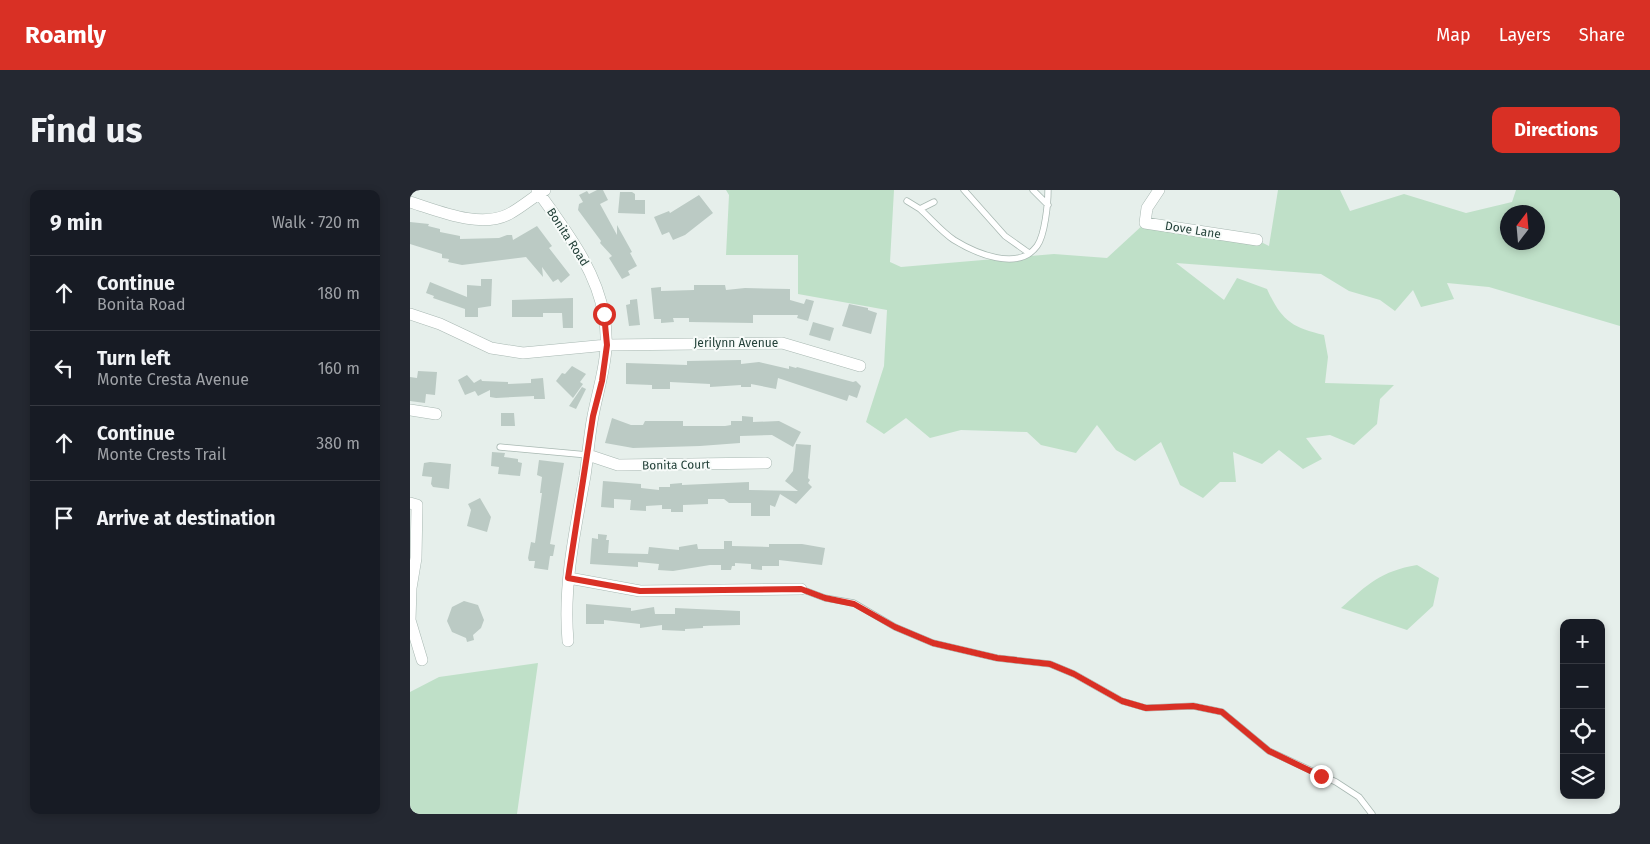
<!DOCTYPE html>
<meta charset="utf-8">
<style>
:root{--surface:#171b24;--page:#242831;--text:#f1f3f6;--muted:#9ea1a6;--line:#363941;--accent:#d93025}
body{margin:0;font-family:"Fira Sans",sans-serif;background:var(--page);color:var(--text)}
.controls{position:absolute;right:15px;bottom:15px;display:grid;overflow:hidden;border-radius:10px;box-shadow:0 2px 8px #0003}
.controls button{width:45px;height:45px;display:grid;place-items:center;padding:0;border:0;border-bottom:1px solid var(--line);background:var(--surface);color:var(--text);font:25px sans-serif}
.compass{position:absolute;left:1090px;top:15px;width:45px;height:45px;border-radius:50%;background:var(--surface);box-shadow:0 2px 8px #0003;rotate:16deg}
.stop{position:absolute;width:15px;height:15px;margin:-11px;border:4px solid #d93025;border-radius:50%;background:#fff}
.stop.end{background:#d93025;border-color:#fff;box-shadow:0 1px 5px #0008}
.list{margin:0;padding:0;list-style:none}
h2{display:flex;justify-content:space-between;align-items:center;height:65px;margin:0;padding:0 20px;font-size:21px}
h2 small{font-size:16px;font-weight:400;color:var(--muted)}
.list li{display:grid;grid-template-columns:32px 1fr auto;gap:15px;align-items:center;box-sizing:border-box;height:75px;padding:0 20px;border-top:1px solid var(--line)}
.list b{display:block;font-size:19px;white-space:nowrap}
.list p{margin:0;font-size:16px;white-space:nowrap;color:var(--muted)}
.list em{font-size:16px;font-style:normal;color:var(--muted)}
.icon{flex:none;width:28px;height:28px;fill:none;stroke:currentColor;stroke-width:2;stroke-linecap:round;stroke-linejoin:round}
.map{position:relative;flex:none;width:1210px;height:624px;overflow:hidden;border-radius:10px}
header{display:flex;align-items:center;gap:30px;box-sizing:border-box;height:70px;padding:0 25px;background:var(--accent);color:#fff}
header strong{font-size:24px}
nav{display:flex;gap:28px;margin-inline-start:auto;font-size:18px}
.intro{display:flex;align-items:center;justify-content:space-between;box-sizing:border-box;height:120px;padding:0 30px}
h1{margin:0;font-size:35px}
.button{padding:12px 22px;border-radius:10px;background:var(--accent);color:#fff;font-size:18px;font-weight:700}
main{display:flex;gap:30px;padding:0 30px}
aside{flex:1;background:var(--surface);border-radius:10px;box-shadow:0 2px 8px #0003}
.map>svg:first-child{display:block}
.green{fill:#bfe0c8;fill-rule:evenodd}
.building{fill:#bbcac4}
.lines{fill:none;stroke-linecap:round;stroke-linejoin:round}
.service-casing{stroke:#a8b8b2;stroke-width:7}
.minor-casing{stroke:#a8b8b2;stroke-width:12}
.service{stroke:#fff;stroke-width:5.5}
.minor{stroke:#fff;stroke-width:11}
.route{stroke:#d93025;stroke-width:6}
.labels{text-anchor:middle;stroke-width:4;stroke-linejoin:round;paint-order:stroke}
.street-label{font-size:12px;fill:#24423a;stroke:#f7fbf9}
</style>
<header>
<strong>Roamly</strong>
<nav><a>Map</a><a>Layers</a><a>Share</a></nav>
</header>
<div class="intro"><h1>Find us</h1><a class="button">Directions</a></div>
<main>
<aside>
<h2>9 min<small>Walk · 720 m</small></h2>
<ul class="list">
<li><svg class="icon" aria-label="ahead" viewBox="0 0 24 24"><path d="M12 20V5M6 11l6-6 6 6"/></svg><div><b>Continue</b><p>Bonita Road</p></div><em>180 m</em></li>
<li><svg class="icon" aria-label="left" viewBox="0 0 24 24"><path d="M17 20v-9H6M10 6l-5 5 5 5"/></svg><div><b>Turn left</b><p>Monte Cresta Avenue</p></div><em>160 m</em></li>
<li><svg class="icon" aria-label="ahead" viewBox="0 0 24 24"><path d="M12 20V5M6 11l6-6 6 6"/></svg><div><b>Continue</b><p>Monte Crests Trail</p></div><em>380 m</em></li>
<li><svg class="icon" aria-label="arrive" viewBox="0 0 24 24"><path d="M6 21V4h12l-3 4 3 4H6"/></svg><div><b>Arrive at destination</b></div></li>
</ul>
</aside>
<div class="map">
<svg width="1210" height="624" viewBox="0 0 1210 624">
<rect width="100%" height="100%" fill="#e6efeb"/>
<path class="green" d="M316,0H484L480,72L491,77L644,64L697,68L735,33L847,50L859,56L868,0H930L940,21L994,4L1056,23L1102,12L1106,0H1210V136L1079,97L1037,93L1044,109L1011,117L1003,100L985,121L970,110L939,101L911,84L766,73L814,110L827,88L857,99C871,130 882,138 914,145L918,167L915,193L984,195L970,209L967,234L944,255L920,245L896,248L912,269L893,279L869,260L852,274L823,262L826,292H810L793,308L770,295L751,252L725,271L706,260L687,235L666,263L631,255L617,242L551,240L520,248L496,228L474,244L456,232L474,176L477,120L388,104V65H316L319,5ZM1098,22H1128V52H1098Z
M1007,375L1029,388L1023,416L997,440L931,418C958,394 971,381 1007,375Z
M128,473L107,624H0V502L29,487Z"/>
<path class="building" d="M187,0H193L198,10L190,14L207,45V35L222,62L220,63L227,76L218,81L220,85L212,89L199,68L202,66L190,53L191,51L168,20L169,14L173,12L169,5L177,1L179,4Z
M210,2H222L225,4V10H235V24L208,23Z
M289,5L303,23L275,45L263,50L259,42L252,45L244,27L259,21L260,23Z
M0,32L19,34L18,36L30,39V42L50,46V49L89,48L97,45H102L103,50L127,36L142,56L139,58L160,85L151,93L148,89L143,92L132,77L133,87L116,67L52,75L38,72L39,69L32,68V64L0,54Z
M71,89H82L81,116L68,118V127H55V119L23,108L24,106L16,103L20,92L57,107V95L71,96Z
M284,95H315L316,100L335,98L380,99V110L394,114L396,109L404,111L398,131L387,128L388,125H343V133L279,132V128H263L264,132L251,133V129H244L241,98L251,97V101L284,100Z
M163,108V138H153L152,123H133V127H102V110Z
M227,109L230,135L219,136L216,115L220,114V110Z
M439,114L458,118V120L467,123L461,144L432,136Z
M403,132L424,138L420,151L399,145Z
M331,170V174L349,172L379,179V176L386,178L387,177L443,192L446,191L451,196L447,208L439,205L437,211L368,188L366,199L341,194V197H331V195L300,197V194L260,192V199H242V195L216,194V173L277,175V171Z
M162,176L176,184L170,192L173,194L163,208L146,191L152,183L155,184Z
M8,181L27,182L25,205L16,204L15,213L0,211V187L7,188Z
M57,185L64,193L71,189L72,191L98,192V194L121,193V189L133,188L135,209H124V206L86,208L80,207V200L68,206L65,201L55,205L48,190Z
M172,197L176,199L166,219L159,216Z
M91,223H104L105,236H91Z
M332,226L343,227V232L369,231L391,242L383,257L362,245L330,246V253L290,256L223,258L195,253L202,228L221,235H233L235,231H273V236H315L321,235V231H332Z
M386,254L401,255L398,288L400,290L398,293L402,297L386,314L370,304L365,317L360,315V326H341V313H319L314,309H298V314L273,315V322H261V319H252V315L236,316V321L220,320L221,310L204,309V318L191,317L193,291L231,294V298L249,300V297H260V294L272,293V295L339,292V300L388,301L375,291L383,281Z
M82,262L95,263L94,267L108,269V272L112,273L110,286L88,284L89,277L81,276Z
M129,270L154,273L140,354L145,355L143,366H140L138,380L124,378L125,371H119L118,368L121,352L125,353L132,303H130L132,287L127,285Z
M20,272L41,274L39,299L23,297L21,294L22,287L12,286L14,273Z
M70,308L81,327L77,342L57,336L61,320L58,314Z
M188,344L197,345L196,350H199L198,363L238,364L239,357L269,360V357L287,354L288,359H314V351H322V356L359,357V354H392L415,358L412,375L369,370V376H352V380L341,379V374L325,373V376H322L321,380H311V375H300L263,381L248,380L249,374L228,372V377L180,374L182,348L188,349Z
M54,411L68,415L74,430L71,438L63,445L64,450L57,452L56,448L42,442L37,431L42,417Z
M176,414L221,418V421L244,417L245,424H265V418L330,421V435L293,436V438L275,439V441L252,440V435L230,438V434L194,430V434H176Z"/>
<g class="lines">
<g class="service-casing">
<path id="service" d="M554,0L595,46L619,63
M623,0L638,15
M497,11L510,19
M524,12L510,19C521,29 532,42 544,50C565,63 608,82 627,56C635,45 638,13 638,0
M90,257L178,265
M391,399L415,408L444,413L485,437L523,453L587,468L640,474L664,484L712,511L736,518L783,516L812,522L859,561L926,592L949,607L962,624"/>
</g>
<g class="minor-casing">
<path id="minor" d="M127,0C154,39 186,78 194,126C201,163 190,190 183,226C179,246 178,266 175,286C165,340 153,396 158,451
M749,0L737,18L735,33L847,50
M0,12C29,21 70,39 99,24C112,17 123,7 135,0
M0,124L30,134L81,158L113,163L197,155L372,153L450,176
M0,220L26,224
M178,265L208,275L356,273
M0,313L7,315L6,368L1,398L0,430L12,470
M159,388L230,401L391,399"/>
</g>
<use href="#service" class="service"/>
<use href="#minor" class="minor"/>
</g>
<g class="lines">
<path class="route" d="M194,124L197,155L192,191L183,226L158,388L230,401L391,399L415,408L444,414L485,437L523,453L587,468L640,474L664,484L712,511L736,518L783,516L812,522L859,561L911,586"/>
</g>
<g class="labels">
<g class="street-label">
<text transform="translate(783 40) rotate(9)" y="4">Dove Lane</text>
<text transform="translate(158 47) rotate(57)" y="4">Bonita Road</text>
<text x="326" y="157">Jerilynn Avenue</text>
<text transform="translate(266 275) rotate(-1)" y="4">Bonita Court</text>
</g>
</g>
</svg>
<div class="controls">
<button>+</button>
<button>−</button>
<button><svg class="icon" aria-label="locate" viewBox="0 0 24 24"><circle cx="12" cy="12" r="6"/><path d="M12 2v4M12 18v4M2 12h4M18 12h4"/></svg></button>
<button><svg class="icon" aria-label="layers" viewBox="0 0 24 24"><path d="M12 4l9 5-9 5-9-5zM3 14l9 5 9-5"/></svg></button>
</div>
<svg class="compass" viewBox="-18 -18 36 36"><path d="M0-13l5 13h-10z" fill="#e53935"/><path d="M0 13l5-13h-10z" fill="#9ea1a6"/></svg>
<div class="stop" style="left:194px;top:124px"></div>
<div class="stop end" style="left:911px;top:586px"></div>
</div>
</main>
